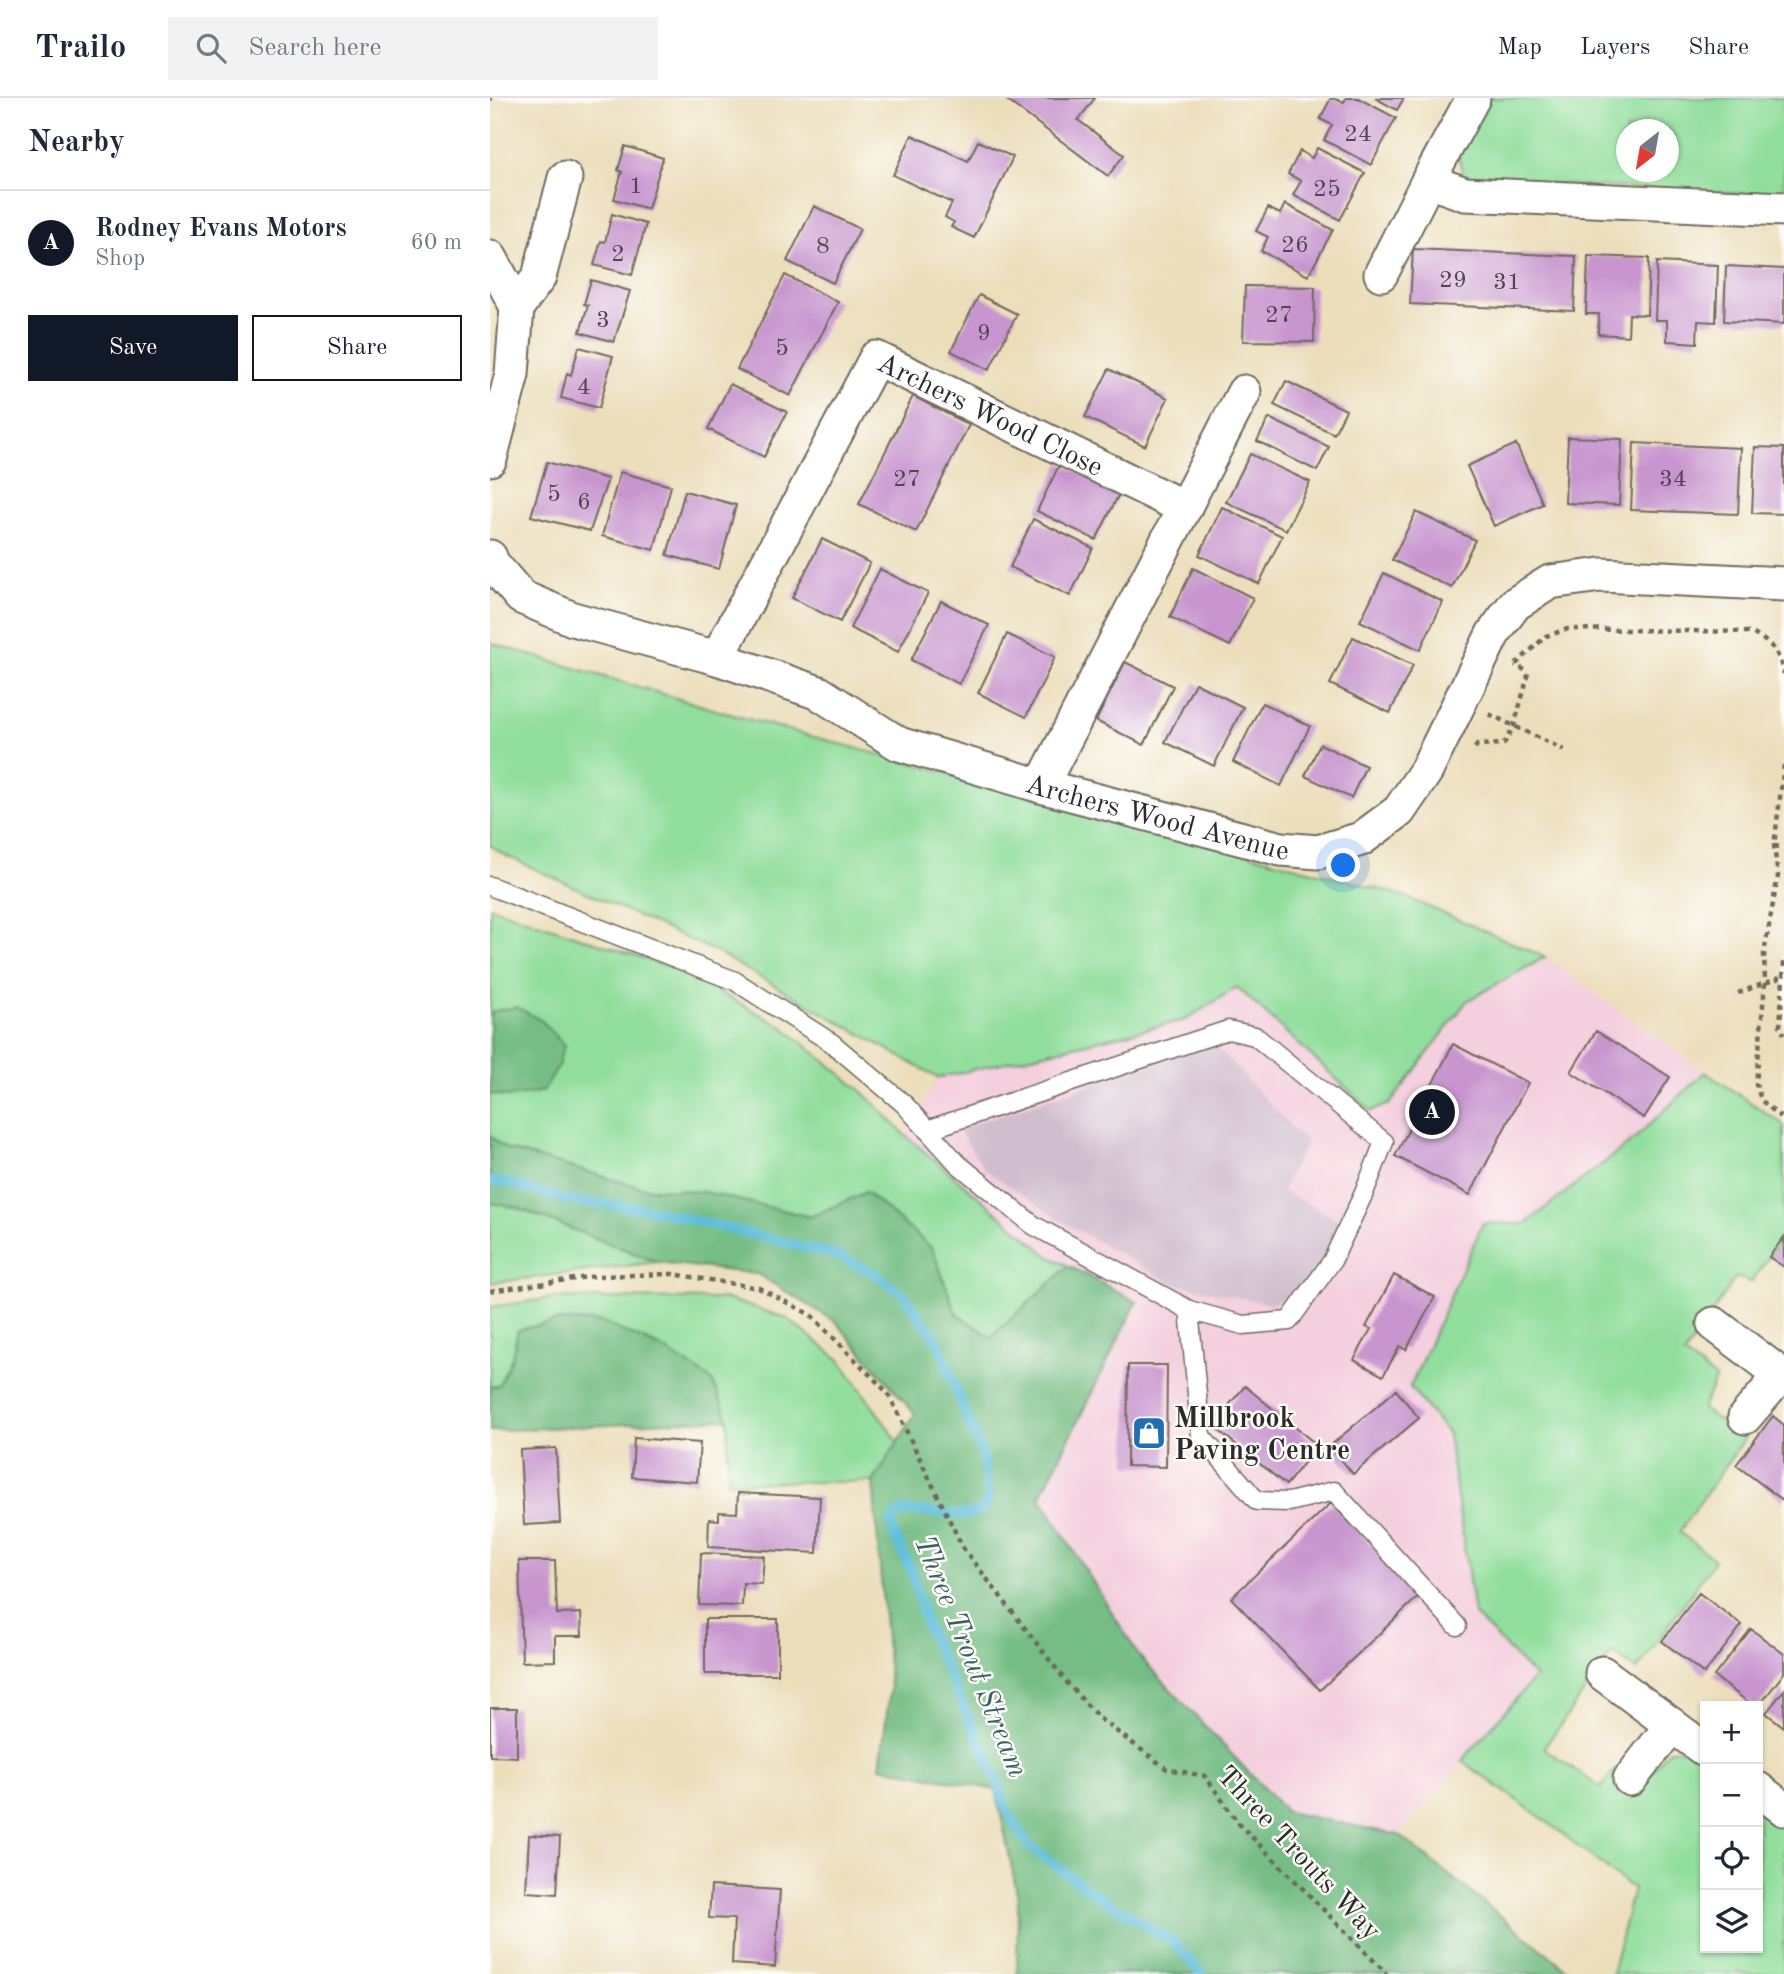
<!DOCTYPE html>
<meta charset="utf-8">
<style>
:root{--surface:#fff;--page:#f2f2f3;--text:#1f2937;--muted:#747a83;--line:#e0e1e3;--accent:#111827}
body{margin:0;font-family:"Old Standard TT",serif;background:var(--page);color:var(--text)}
.controls{position:absolute;right:21px;bottom:21px;display:grid;overflow:hidden;border-radius:0px;box-shadow:0 2px 5px #0004}
.controls button{width:63px;height:63px;display:grid;place-items:center;padding:0;border:0;border-bottom:2px solid var(--line);background:var(--surface);color:var(--text);font:35px sans-serif}
.compass{position:absolute;left:1126px;top:21px;width:63px;height:63px;border-radius:50%;background:var(--surface);box-shadow:0 2px 5px #0004;rotate:211deg}
.you{position:absolute;left:854px;top:768px;width:24px;height:24px;margin:-18px;border:5px solid #fff;border-radius:50%;background:#1a73e8;box-shadow:0 0 0 10px #1a73e833}
.badge{display:grid;place-items:center;width:46px;height:46px;border-radius:50%;background:var(--accent);color:#fff;font-size:23px;font-weight:700}
.pin{position:absolute;translate:-50% -50%;border:4px solid #fff;box-shadow:0 2px 7px #0006}
.list{margin:0;padding:0;list-style:none}
h2{display:flex;justify-content:space-between;align-items:center;height:91px;margin:0;padding:0 28px;font-size:30px}
h2 small{font-size:23px;font-weight:400;color:var(--muted)}
.list li{display:grid;grid-template-columns:46px 1fr auto;gap:21px;align-items:center;box-sizing:border-box;height:105px;padding:0 28px;border-top:2px solid var(--line)}
.list b{display:block;font-size:26px;white-space:nowrap}
.list p{margin:0;font-size:23px;white-space:nowrap;color:var(--muted)}
.list em{font-size:23px;font-style:normal;color:var(--muted)}
.actions{display:flex;gap:14px;padding:21px 28px}
.actions a{flex:1;padding:16px 0;border:2px solid var(--accent);border-radius:0px;text-align:center;font-size:24px;color:var(--accent)}
.actions .main{background:var(--accent);color:#fff}
.icon{flex:none;width:38px;height:38px;fill:none;stroke:currentColor;stroke-width:2;stroke-linecap:round;stroke-linejoin:round}
.map{position:relative;flex:none;width:1294px;height:1876px;overflow:hidden}
header{display:flex;align-items:center;gap:42px;box-sizing:border-box;height:98px;padding:0 35px;background:var(--surface);border-bottom:2px solid var(--line)}
header strong{font-size:33px}
nav{display:flex;gap:38px;margin-inline-start:auto;font-size:24px}
.search{width:490px;height:63px;background:var(--page);display:flex;align-items:center;gap:18px;box-sizing:border-box;padding:0 24px;border-radius:0px;color:var(--muted);font-size:26px}
main{display:flex}
aside{flex:1;background:var(--surface)}
.map>svg:first-child{display:block}
.built{fill:#f4cfde}
.industrial{fill:#d0bdce}
.green{fill:#91de9c;stroke:#5e8464;stroke-width:2;fill-rule:evenodd}
.forest{fill:#74bd84;stroke:#507458;stroke-width:2}
.lines{fill:none;stroke-linecap:round;stroke-linejoin:round}
.stream{stroke:#5cbdda;stroke-width:10}
.building{fill:#c895cf}
.service-casing{stroke:#6f6a5d;stroke-width:21}
.minor-casing{stroke:#6f6a5d;stroke-width:37}
.path{stroke:#6f6a5d;stroke-width:4.5;stroke-dasharray:5 5;stroke-linecap:butt}
.service{stroke:#fff;stroke-width:18}
.minor{stroke:#fff;stroke-width:33}
.labels{text-anchor:middle;stroke-width:5;stroke-linejoin:round;paint-order:stroke}
.number-label{font-size:24px;fill:#524654}
.street-label{font-size:28px;fill:#2b2b2b;stroke:#fdfcf7}
.poi-label{font-size:28px;font-weight:bold;fill:#2b2b2b;stroke:#fdfcf7;text-anchor:start}
.water-label{font-size:30px;font-style:italic;fill:#3c5e68;stroke:#fdfcf7}
</style>
<header>
<strong>Trailo</strong>
<div class="search"><svg class="icon" aria-label="search" viewBox="0 0 24 24"><circle cx="10" cy="10" r="6"/><path d="M15 15l6 6"/></svg>Search here</div>
<nav><a>Map</a><a>Layers</a><a>Share</a></nav>
</header>
<main>
<aside>
<h2>Nearby<small></small></h2>
<ul class="list">
<li><span class="badge">A</span><div><b>Rodney Evans Motors</b><p>Shop</p></div><em>60 m</em></li>
</ul>
<div class="actions"><a class="main">Save</a><a>Share</a></div>
</aside>
<div class="map">
<svg width="1294" height="1876" viewBox="0 0 1294 1876">
<rect width="100%" height="100%" fill="#fdfcf7"/>
<filter id="ink" filterUnits="userSpaceOnUse"><feTurbulence type="fractalNoise" baseFrequency=".0143" numOctaves="2"/><feDisplacementMap in="SourceGraphic" scale="14" xChannelSelector="R" yChannelSelector="G"/><feConvolveMatrix kernelMatrix="1 2 1 2 8 2 1 2 1" color-interpolation-filters="sRGB"/></filter>
<filter id="wash" filterUnits="userSpaceOnUse"><feTurbulence type="fractalNoise" baseFrequency=".00686" numOctaves="4" result="noise"/><feDisplacementMap in="SourceGraphic" scale="28" xChannelSelector="R" yChannelSelector="G"/><feGaussianBlur stdDeviation="1.57" result="paint"/><feColorMatrix in="noise" values="0 0 0 0 0 0 0 0 0 0 0 0 0 0 0 0 0 1.4 0 .05"/><feComposite in="paint" operator="in"/></filter>
<g filter="url(#wash)">
<rect width="100%" height="100%" fill="#ecdebb"/>
<path class="built" d="M1055,859L1215,974L1142,1043L1035,1126L993,1125L920,1288L958,1336L984,1516L1045,1579L909,1737L796,1714L649,1558L550,1399L647,1204L560,1159L415,1037L448,980L695,922L747,889L881,1013L900,1006L977,903Z"/>
<path class="industrial" d="M723,946L817,1045L791,1092L852,1124L814,1190L781,1206L681,1185L575,1125L495,1072L468,1031Z"/>
<path class="green" d="M998,0H1294V98L975,81L968,58ZM1136,32H1178V74H1136Z
M0,545L250,619L911,797L1055,859L977,903L900,1006L881,1013L747,889L695,922L448,980L224,853L14,757L0,747Z
M0,809L191,873L293,929L373,994L415,1037L560,1159L579,1168L501,1239L466,1215L442,1150L376,1094L321,1119L214,1094L153,1090L16,1051L0,1038V996L22,999L0,917Z
M1215,974L1294,1027V1138L1261,1184L1246,1179L1194,1257L1226,1280L1212,1311L1255,1340L1189,1434L1225,1462L1147,1572L1122,1555L1054,1650L1111,1690L1126,1670L1150,1690L1179,1652L1204,1650L1215,1659V1850H1268V1698L1294,1717V1876H1122L1143,1791L1060,1726L972,1663L1045,1579L984,1516L958,1336L920,1289L993,1125L1035,1126L1142,1043Z
M0,1105L25,1109L167,1164L0,1185Z
M63,1200L237,1201L296,1220L350,1262L408,1344L383,1384H238V1321L222,1282L112,1224L68,1223L28,1232L22,1260L9,1287L0,1289V1209Z"/>
<path class="forest" d="M27,909L52,923L74,947L67,971L53,993L22,999L0,996V917L4,913Z
M0,1038L16,1051L153,1090L214,1094L320,1119L376,1094L442,1150L466,1215L501,1239L579,1168L647,1204L550,1399L649,1558L796,1714L909,1737L1083,1876H527L528,1800L506,1692L390,1669L400,1591L383,1384L425,1316L346,1224L267,1176L167,1164L25,1109L0,1105Z
M67,1223L112,1224L172,1250L222,1282L238,1321L0,1333V1289L9,1287L22,1260L28,1232Z"/>
<g class="lines">
<path class="stream" d="M0,1083L14,1084L81,1103L159,1111L346,1157L382,1174L413,1196L448,1244L493,1360L499,1400L492,1411L478,1417L414,1413L406,1417L401,1425L405,1439L422,1474L436,1527L506,1679L517,1713L538,1747L603,1795L683,1844L712,1876"/>
</g>
<g id="blocks">
<path class="building" d="M514,0H605L588,22L634,57L618,78Z
M841,0L854,4L856,0H868L906,20L881,67L834,42L842,27L830,21Z
M885,0H914L907,12Z
M422,37L478,63L488,43L523,59L484,140L461,129L464,124L455,119L462,105L403,77Z
M135,48L173,60L158,111L124,101L132,74L128,72Z
M827,50L875,75L850,122L803,97L811,83L798,76L810,53L822,60Z
M795,106L843,132L818,178L771,153L778,139L766,133L778,110L790,116Z
M324,108L370,131L343,185L297,163Z
M122,116L156,126L142,177L104,167L111,143L115,144Z
M923,151L1086,158L1084,213L920,206Z
M1098,158L1159,160L1157,217L1139,216L1138,238L1108,236L1109,216H1096Z
M1167,164L1228,167L1226,224L1208,223L1207,245L1177,243V222H1165Z
M1236,168L1294,171V226L1234,223Z
M295,177L348,204L300,298L247,271Z
M101,182L140,193L124,244L90,234L98,207L94,206Z
M755,188L825,189L824,244L753,243Z
M489,197L527,216L499,272L461,253Z
M89,249L123,258L109,310L71,300L77,275L81,277Z
M619,271L678,300L655,348L595,319Z
M796,283L856,312L844,336L784,307Z
M240,286L297,314L274,359L218,331Z
M423,298L479,327L426,434L369,406Z
M779,320L839,349L827,373L767,343Z
M1078,339L1132,341L1129,407L1075,405Z
M1144,345L1251,350L1248,416L1141,412Z
M1026,346L1053,406L1004,428L977,368Z
M1265,349L1294,350V416L1262,415Z
M760,356L820,384L796,432L736,404Z
M57,364L118,381L100,433L41,418Z
M570,365L630,394L606,442L547,413Z
M130,374L181,388L164,452L112,438Z
M195,393L246,407L229,471L177,457Z
M732,409L792,438L769,486L709,457Z
M926,414L985,442L962,490L902,462Z
M543,421L603,450L580,498L520,469Z
M332,441L380,465L350,524L302,500Z
M703,470L763,500L740,548L680,519Z
M390,471L438,495L408,554L360,530Z
M894,475L953,504L930,552L870,523Z
M451,503L499,527L469,586L421,562Z
M517,536L565,559L536,619L488,595Z
M863,539L923,567L900,615L840,586Z
M635,564L683,588L654,647L606,623Z
M705,585L753,609L724,668L675,644Z
M772,605L820,628L791,688L743,664Z
M830,646L876,668L861,700L815,678Z
M1106,933L1180,979L1154,1020L1081,974Z
M963,946L1038,985L980,1097L905,1058Z
M1294,1139V1169L1279,1159Z
M904,1177L945,1199L916,1252L910,1248L893,1278L864,1262L881,1231L876,1229Z
M638,1267H677L676,1369L637,1368Z
M755,1288L828,1348L796,1387L722,1327Z
M906,1292L929,1320L863,1376L840,1348Z
M1283,1318L1294,1327V1403L1246,1367Z
M144,1340L210,1345L207,1384L142,1379Z
M66,1350L70,1425L34,1427L30,1352Z
M248,1395L330,1399L327,1455L218,1449L219,1421L229,1422V1414L247,1415Z
M841,1405L930,1497L830,1592L741,1500Z
M211,1455L274,1458L272,1486L253,1485L252,1508L209,1507Z
M29,1463H65L67,1516L91,1515L92,1538H65V1563L32,1564Z
M1209,1495L1252,1527L1214,1576L1172,1543Z
M215,1521H288V1576H215Z
M1261,1531L1294,1556V1575L1269,1608H1263L1224,1578Z
M1294,1592V1629L1276,1615Z
M0,1610H27V1659L0,1658Z
M39,1737L70,1739L67,1796L36,1794Z
M221,1788L290,1792L285,1869L242,1866L244,1821L219,1820Z"/>
</g>
</g>
<g filter="url(#ink)">
<use href="#blocks" fill-opacity="0" stroke="#6f6a5d" stroke-width="2"/>
<g class="lines">
<g class="service-casing">
<path id="service" d="M0,788L245,883L342,945L414,1006L468,1066L543,1127L699,1212L753,1227L799,1223L842,1163L874,1095L894,1044L765,938L738,932L437,1032
M699,1212L711,1338L767,1403L799,1404L844,1393L967,1528"/>
</g>
<g class="minor-casing">
<g id="minor">
<path d="M938,83L975,96L1294,111"/>
<path d="M0,159L27,209L22,276L0,361"/>
<path d="M891,176L938,83L983,0"/>
<path d="M27,209L49,179L75,80"/>
<path id="s1" d="M0,459L2,465L31,499L83,521L227,560L329,595L409,646L551,688L791,751L828,754L871,741L909,713L936,673L1003,536L1025,506L1060,484L1111,477L1294,486"/>
<path id="s2" d="M227,560L386,260L695,410"/>
<path d="M551,688L754,294"/>
<path d="M1224,1226L1294,1279"/>
<path d="M1255,1319L1291,1277"/>
<path d="M1112,1575L1215,1652"/>
<path d="M1140,1681L1182,1627"/>
<path d="M1268,1691L1294,1711"/>
</g>
</g>
<path class="path" d="M0,2L1,0
M1026,566L1056,538L1078,531L1260,534C1283,546 1287,551 1294,576
M999,616L1074,652
M985,650L987,647L1014,646L1024,628L1038,578L1035,572L1025,567
M1294,667L1284,748L1288,778L1274,855L1275,885L1266,986L1271,1002L1294,1022
M1284,748L1294,749
M1294,864L1290,928L1294,936
M1248,895L1292,879
M0,1193L105,1178L183,1176L269,1190L321,1217L398,1295L473,1450L579,1587L609,1620L677,1671L715,1678L749,1726L897,1876"/>
<use href="#service" class="service"/>
<use href="#minor" class="minor"/>
</g>
</g>
<defs>
<g id="shop-square" transform="scale(1.75)"><rect x="-9" y="-9" width="18" height="18" rx="4" fill="#1f6fb2" stroke="#fdfcf7"/><path d="M-5-2.5h2.3a2.7 3.5 0 0 1 5.4 0H5L5.5 6h-11ZM-1.5-2.5h3a1.5 2.3 0 0 0-3 0Z" fill="#fff"/></g>
</defs>
<g fill-rule="evenodd">
<use href="#shop-square" x="659" y="1335"/>
</g>
<g class="labels">
<g class="number-label">
<text x="868" y="43">24</text>
<text x="146" y="95">1</text>
<text x="837" y="98">25</text>
<text x="805" y="154">26</text>
<text x="333" y="155">8</text>
<text x="128" y="163">2</text>
<text x="963" y="189">29</text>
<text x="1017" y="191">31</text>
<text x="789" y="224">27</text>
<text x="113" y="229">3</text>
<text x="494" y="242">9</text>
<text x="292" y="257">5</text>
<text x="94" y="296">4</text>
<text x="417" y="388">27</text>
<text x="1183" y="388">34</text>
<text x="64" y="403">5</text>
<text x="94" y="411">6</text>
</g>
<g class="street-label">
<text dy="10" stroke="none"><textPath href="#s2" startOffset="467">Archers Wood Close</textPath></text>
<text dy="10" stroke="none"><textPath href="#s1" startOffset="728">Archers Wood Avenue</textPath></text>
<text transform="translate(810 1754) rotate(47)" y="10">Three Trouts Way</text>
</g>
<g class="poi-label">
<text x="684" y="1329">Millbrook<tspan x="684" dy="32">Paving Centre</tspan></text>
</g>
<g class="water-label">
<text transform="translate(482 1558) rotate(68)" y="10">Three Trout Stream</text>
</g>
</g>
</svg>
<div class="controls">
<button>+</button>
<button>−</button>
<button><svg class="icon" aria-label="locate" viewBox="0 0 24 24"><circle cx="12" cy="12" r="6"/><path d="M12 2v4M12 18v4M2 12h4M18 12h4"/></svg></button>
<button><svg class="icon" aria-label="layers" viewBox="0 0 24 24"><path d="M12 4l9 5-9 5-9-5zM3 14l9 5 9-5"/></svg></button>
</div>
<svg class="compass" viewBox="-18 -18 36 36"><path d="M0-13l5 13h-10z" fill="#e53935"/><path d="M0 13l5-13h-10z" fill="#747a83"/></svg>
<div class="you"></div>
<div class="pin badge" style="left:942px;top:1014px">A</div>
</div>
</main>
